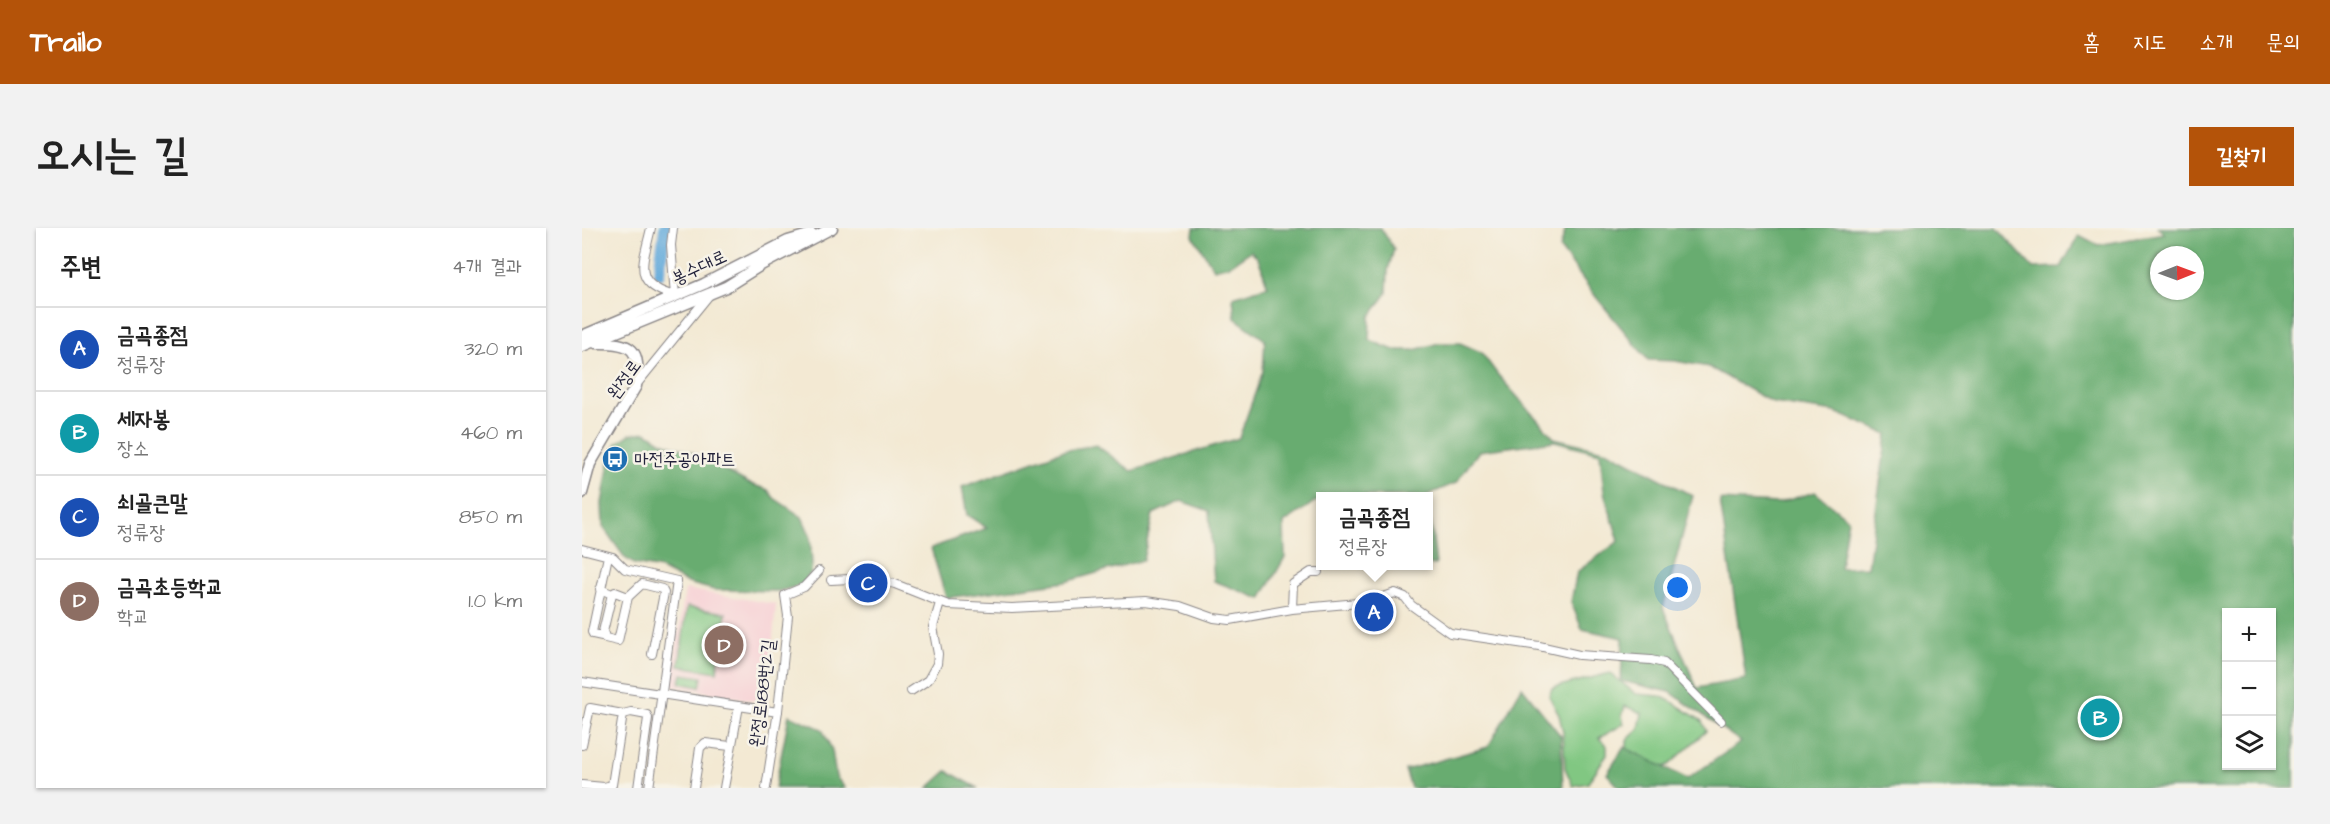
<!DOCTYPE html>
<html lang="ko">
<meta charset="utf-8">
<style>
:root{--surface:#fff;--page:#f2f2f2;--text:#222;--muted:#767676;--line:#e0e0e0;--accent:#b45309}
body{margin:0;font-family:"Architects Daughter","Poor Story",sans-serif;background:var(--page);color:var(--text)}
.controls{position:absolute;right:18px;bottom:18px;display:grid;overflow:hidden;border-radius:0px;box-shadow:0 2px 4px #0004}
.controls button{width:54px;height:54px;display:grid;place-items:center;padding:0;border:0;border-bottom:2px solid var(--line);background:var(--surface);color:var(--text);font:30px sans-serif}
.compass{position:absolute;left:1568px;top:18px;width:54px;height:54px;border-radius:50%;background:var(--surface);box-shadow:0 2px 4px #0004;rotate:89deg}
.you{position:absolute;left:1096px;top:360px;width:21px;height:21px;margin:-15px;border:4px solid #fff;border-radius:50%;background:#1a73e8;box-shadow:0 0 0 9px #1a73e833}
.badge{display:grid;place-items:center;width:39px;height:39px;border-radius:50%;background:var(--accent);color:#fff;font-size:20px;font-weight:700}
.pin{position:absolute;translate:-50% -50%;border:3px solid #fff;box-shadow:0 2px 6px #0006}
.popup{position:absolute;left:734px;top:264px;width:117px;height:78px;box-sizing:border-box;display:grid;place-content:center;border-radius:0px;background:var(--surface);filter:drop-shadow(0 2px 4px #0005);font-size:20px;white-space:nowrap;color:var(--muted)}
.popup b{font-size:22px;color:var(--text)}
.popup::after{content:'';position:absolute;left:50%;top:100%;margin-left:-12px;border:12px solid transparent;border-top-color:var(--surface)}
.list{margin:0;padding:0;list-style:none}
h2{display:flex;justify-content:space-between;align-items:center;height:78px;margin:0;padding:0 24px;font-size:26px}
h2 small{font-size:20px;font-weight:400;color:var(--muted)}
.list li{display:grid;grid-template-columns:39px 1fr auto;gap:18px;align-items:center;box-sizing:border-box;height:84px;padding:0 24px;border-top:2px solid var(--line)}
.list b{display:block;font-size:22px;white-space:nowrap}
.list p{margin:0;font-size:20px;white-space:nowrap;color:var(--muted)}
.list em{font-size:20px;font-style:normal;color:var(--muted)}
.icon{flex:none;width:33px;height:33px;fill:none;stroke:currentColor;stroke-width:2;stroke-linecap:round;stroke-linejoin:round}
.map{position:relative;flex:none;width:1712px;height:560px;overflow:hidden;border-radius:0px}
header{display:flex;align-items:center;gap:36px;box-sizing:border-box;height:84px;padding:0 30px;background:var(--accent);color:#fff}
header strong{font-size:28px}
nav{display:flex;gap:33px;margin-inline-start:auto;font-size:21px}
.intro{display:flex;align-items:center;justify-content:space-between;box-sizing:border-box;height:144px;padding:0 36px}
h1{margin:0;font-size:42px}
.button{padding:15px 27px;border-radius:0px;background:var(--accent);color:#fff;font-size:21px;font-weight:700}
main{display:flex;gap:36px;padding:0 36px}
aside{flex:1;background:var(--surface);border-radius:0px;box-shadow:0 2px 4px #0004}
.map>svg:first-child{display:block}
.built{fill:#f7cfd4}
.green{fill:#81c782;stroke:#52745e;stroke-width:1.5}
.forest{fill:#68ac70;stroke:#456756;stroke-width:1.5;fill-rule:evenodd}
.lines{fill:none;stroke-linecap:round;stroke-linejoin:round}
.river{stroke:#65abdb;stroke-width:12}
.minor-casing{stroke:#8a8687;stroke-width:10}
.major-casing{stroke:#8a8687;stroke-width:13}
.minor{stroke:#fff;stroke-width:8}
.major{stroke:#fff;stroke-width:10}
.labels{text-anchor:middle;stroke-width:5;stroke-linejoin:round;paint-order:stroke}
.street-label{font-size:18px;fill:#22223b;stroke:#f7f3e8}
.poi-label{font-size:18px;fill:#22223b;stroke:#f7f3e8;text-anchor:start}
</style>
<header>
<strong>Trailo</strong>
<nav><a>홈</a><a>지도</a><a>소개</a><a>문의</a></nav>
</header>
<div class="intro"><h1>오시는 길</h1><a class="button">길찾기</a></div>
<main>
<aside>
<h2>주변<small>4개 결과</small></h2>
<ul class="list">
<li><span class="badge" style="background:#1a4fb4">A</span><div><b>금곡종점</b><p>정류장</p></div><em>320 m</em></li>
<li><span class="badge" style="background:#0f9aa8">B</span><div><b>세자봉</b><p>장소</p></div><em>460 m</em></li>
<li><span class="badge" style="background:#1a4fb4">C</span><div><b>쇠골큰말</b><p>정류장</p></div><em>850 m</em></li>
<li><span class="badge" style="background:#8d6e63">D</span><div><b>금곡초등학교</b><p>학교</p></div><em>1.0 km</em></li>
</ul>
</aside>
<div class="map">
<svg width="1712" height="560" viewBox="0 0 1712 560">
<rect width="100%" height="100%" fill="#f7f3e8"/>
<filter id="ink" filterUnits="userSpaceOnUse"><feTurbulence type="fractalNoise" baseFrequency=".0167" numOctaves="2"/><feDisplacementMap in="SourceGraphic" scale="12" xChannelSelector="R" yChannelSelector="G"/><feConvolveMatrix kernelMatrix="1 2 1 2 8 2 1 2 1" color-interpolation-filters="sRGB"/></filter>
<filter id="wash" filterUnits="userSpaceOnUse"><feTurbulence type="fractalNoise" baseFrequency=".008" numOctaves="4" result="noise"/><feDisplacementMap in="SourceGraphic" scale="24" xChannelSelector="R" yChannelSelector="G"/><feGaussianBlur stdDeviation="1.35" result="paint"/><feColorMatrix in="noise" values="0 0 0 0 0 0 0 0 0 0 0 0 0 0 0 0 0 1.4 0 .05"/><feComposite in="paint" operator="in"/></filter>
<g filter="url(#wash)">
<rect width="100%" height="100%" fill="#f3e9d3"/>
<path class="built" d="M103,361L194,376L185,475L89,458Z"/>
<path class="green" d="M105,379L144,385L135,444L97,438Z
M1028,445L1054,466L1078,468L1092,475L1120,493L1124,503L1087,537L1073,542L1045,526V512L1057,501L1060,485L1043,478L1040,488L1042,496L1017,510L1025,518V526L1006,555L991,558L983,540L981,504L977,487L967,468L970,460Z
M100,446L120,449L118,459L98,455Z"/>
<path class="forest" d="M612,0H799L812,21L806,42L805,65L788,89L787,112L812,122H832L857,115H878L899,124L916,147L972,210L1026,223L1111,268L1081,380L1115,460L1164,451L1138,272L1196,275L1233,264L1266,291L1258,340L1286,339L1305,206L1253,184L1191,175L1127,139L1093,133L1066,132L1014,69L978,20L984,0H1415L1451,40L1479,39L1497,7L1516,17L1582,5L1576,0H1712V560H1038L1025,546L1042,519L1105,551L1159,514L1088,464L1039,453L1041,410L1000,401L989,374L995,344L1037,313L1022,264L1018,225L973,213L897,223L874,255L843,268H738V274L734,273L702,295L703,329L679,371L632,353L627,283L599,273L571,286L561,332L483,354L364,370L349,320L405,300L385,287L380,259L480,223L514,217L550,243L657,210L681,143L683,112L653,90L651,69L686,58C680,46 680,31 669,23L648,37L632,41L611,8ZM1577,27H1613V63H1577ZM1644,385H1690V538H1644Z
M64,204L80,214L111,225L166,255L186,262L192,270L220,289L228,307L230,336L229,345L220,357L197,363L132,362L106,355L79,341L52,336L43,330L21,299L20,275L27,235L35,215L48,206Z
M846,291L849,294L854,337L846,336Z
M940,459L979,508L981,560H829L823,542L906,519Z
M207,487L240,501L250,522L254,549L263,560H193Z
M365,543L396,560H346Z"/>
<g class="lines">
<path class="river" d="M77,45L83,0"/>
</g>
</g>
<g filter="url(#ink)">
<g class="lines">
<g class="minor-casing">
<path id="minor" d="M69,0C61,36 49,56 93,68L89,17L91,0
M54,157L128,66
M0,321L31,329L43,341L95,353L67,560
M249,352L287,350L313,356L366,377L430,380L564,373L598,378L632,390L648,392L710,381L787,374L813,365L823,369L829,377L868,405L957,418L997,427L1069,432L1082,435L1139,493
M18,361L30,366L20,408L11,406L10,404L26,328
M46,369L60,356L80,361L82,365L70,426
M710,381L711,356L729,344H736
M22,406L23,410L36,413L46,369L33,364L30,366
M0,454L196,484
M329,463L346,452L355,436L356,426L351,399L358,375
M41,486L49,484L65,487L66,490L56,560
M0,517L8,480L41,486L30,557L22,559L0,557
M112,560L118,520L123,515L148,518
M142,560L157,478
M184,560L196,483L206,388L203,367L222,359L237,343"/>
</g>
<g class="major-casing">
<path id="major" d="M0,108L122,56L206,13L230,6
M0,118L144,59L179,37L250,0
M0,265L8,236L54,158C59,121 51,114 14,115"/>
</g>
<use href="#minor" class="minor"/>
<use href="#major" class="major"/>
</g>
</g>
<defs>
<g id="bus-disc" transform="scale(1.35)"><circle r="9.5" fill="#1f6fb2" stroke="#f7f3e8"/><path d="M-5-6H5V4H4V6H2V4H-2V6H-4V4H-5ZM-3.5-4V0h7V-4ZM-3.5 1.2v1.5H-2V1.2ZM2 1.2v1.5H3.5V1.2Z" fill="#fff"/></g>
</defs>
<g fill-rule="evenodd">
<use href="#bus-disc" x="33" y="231"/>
</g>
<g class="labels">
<g class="street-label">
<text transform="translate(117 39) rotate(-25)" y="6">봉수대로</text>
<text transform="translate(42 151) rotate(-54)" y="6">완정로</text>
<text transform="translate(180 465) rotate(-83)" y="6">완정로188번2길</text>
</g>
<g class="poi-label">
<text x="52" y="237">마전주공아파트</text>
</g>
</g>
</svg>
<div class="controls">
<button>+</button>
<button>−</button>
<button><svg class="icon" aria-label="layers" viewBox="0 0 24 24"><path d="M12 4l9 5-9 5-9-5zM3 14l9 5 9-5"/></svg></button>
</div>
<svg class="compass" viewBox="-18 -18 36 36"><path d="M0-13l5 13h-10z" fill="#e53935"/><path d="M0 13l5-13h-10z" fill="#767676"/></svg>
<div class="you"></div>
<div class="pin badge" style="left:792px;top:384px;background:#1a4fb4">A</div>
<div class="popup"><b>금곡종점</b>정류장</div>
<div class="pin badge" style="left:1518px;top:490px;background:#0f9aa8">B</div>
<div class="pin badge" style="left:286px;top:355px;background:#1a4fb4">C</div>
<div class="pin badge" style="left:142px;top:417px;background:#8d6e63">D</div>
</div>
</main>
